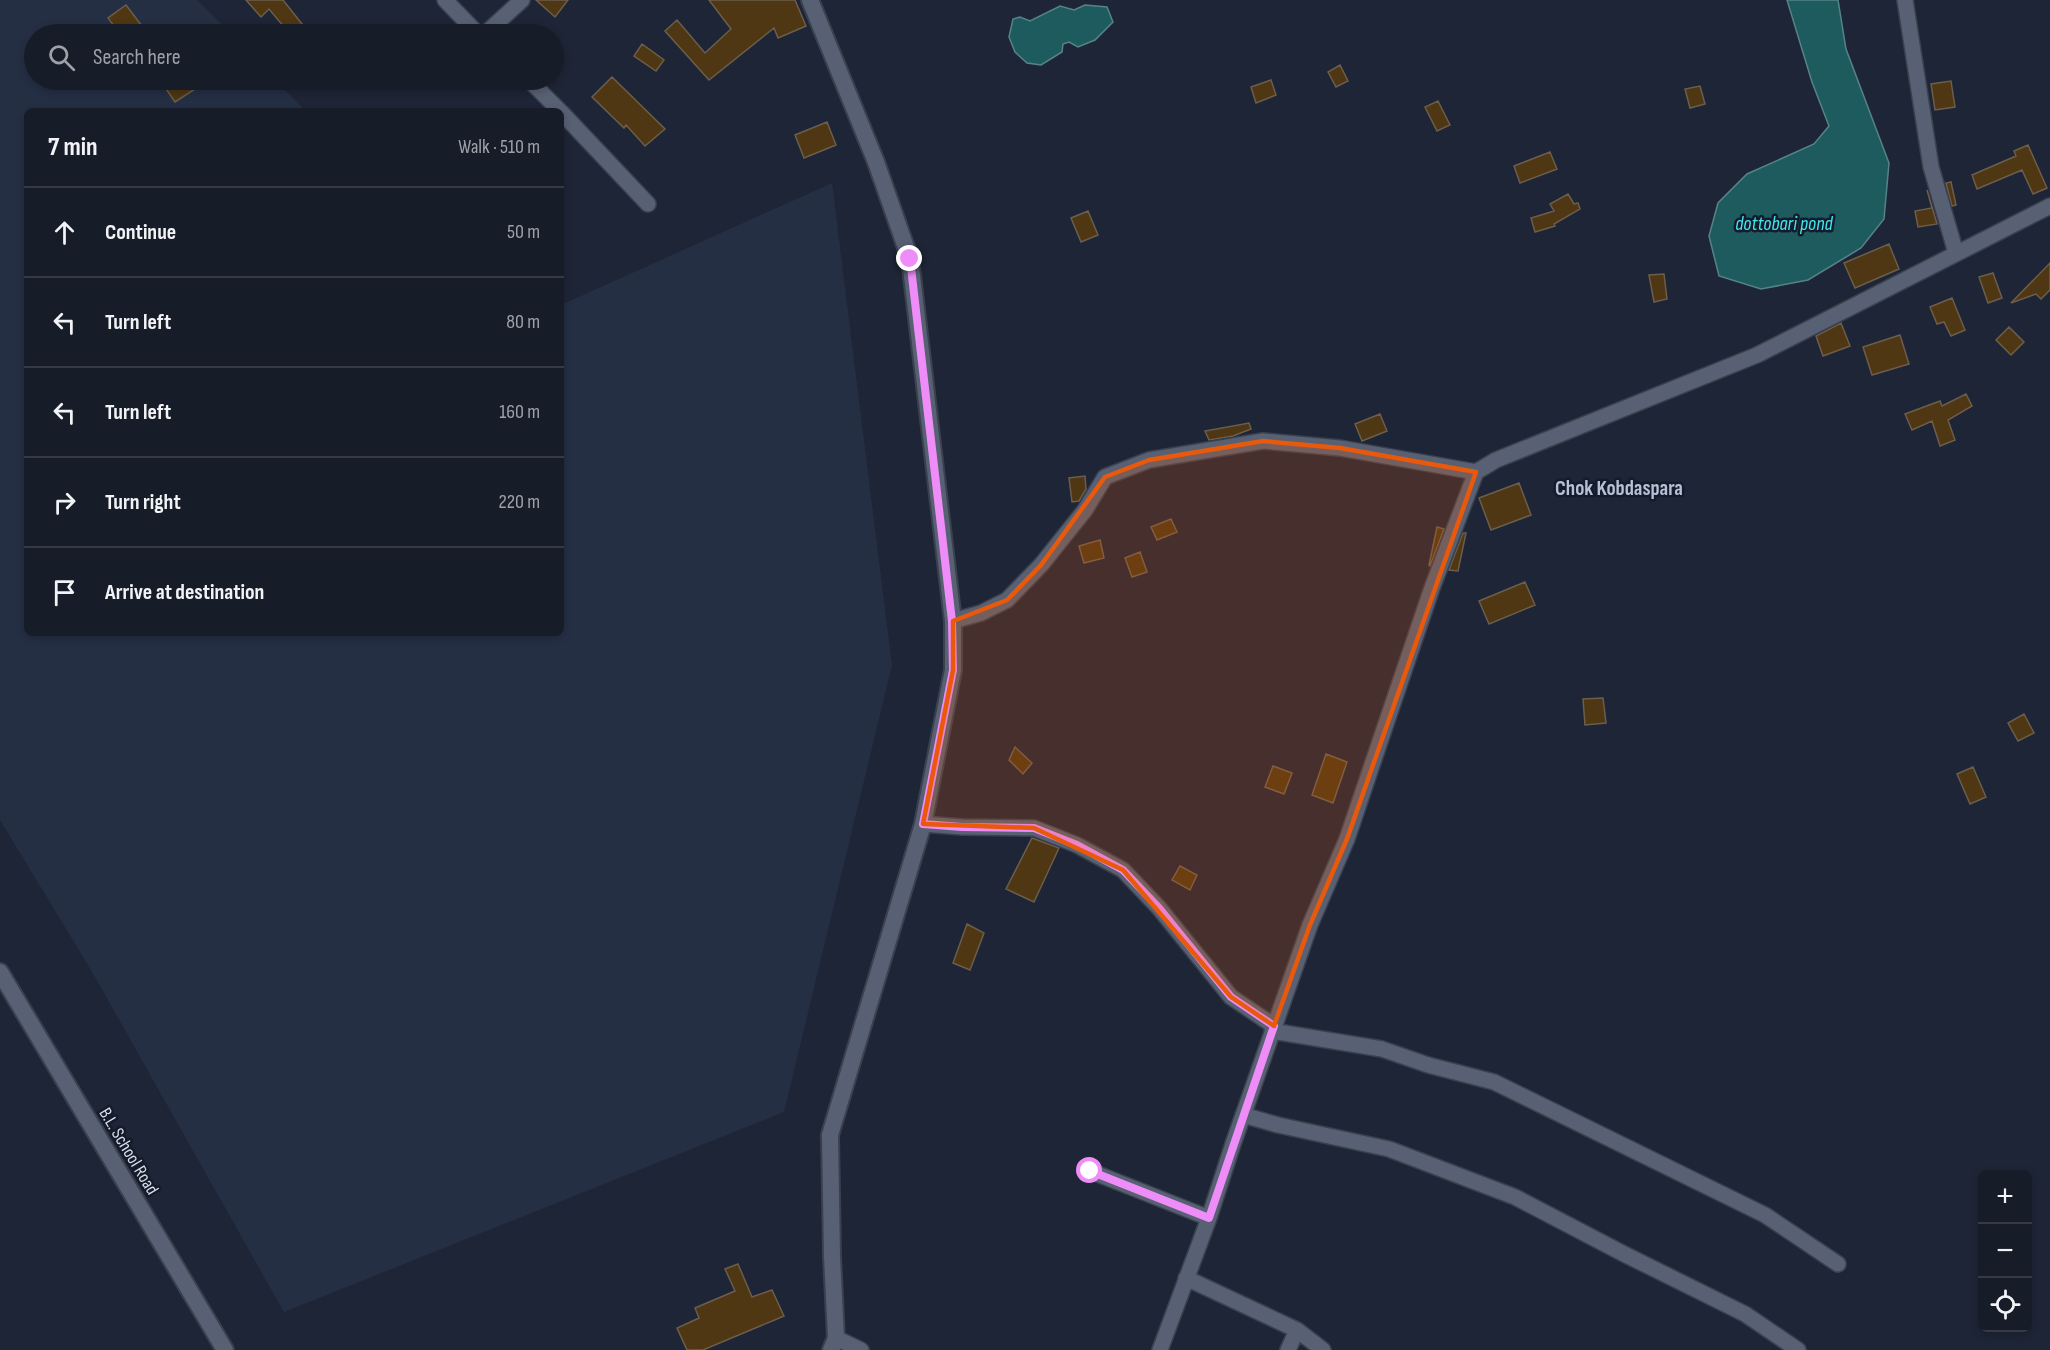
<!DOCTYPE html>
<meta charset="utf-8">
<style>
:root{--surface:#161c28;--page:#232934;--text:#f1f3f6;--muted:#9ea1a8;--line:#353a45}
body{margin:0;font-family:"Sofia Sans Condensed",sans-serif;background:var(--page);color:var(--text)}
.controls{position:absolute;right:18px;bottom:18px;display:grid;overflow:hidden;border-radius:9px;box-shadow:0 3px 9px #0003}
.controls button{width:54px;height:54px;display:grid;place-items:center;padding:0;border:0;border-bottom:2px solid var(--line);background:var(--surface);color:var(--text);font:30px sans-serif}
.stop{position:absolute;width:18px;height:18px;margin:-14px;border:4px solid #ee8cf8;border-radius:50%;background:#fff}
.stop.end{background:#ee8cf8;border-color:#fff;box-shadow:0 2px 6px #0008}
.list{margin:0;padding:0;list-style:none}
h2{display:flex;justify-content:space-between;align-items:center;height:78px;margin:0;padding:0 24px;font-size:26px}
h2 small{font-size:20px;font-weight:400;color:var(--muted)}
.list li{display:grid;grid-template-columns:39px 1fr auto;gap:18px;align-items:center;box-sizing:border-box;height:90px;padding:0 24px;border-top:2px solid var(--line)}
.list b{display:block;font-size:22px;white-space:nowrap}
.list em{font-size:20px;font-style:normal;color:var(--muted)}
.icon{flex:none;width:33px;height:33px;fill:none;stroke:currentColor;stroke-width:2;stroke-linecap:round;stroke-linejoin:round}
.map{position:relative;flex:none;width:2050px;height:1350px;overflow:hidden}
.search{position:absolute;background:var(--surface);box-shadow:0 3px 9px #0003;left:24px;top:24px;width:540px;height:66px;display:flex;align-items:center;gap:15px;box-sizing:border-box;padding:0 21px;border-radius:33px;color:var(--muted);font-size:22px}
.panel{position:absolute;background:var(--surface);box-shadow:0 3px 9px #0003;left:24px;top:108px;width:540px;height:528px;border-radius:9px}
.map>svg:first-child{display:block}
.built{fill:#252f44}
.water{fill:#1e5b5e;stroke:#568388;stroke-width:1.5}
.building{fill:#4e3712;stroke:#6c5e4c;stroke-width:1.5}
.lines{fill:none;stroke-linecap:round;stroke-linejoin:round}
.minor-casing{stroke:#3a404e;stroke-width:18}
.tertiary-casing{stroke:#3a404e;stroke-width:20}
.minor{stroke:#586074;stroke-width:15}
.tertiary{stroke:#586074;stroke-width:16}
.route{stroke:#ee8cf8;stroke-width:8}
.marked{fill:#e8590c;fill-opacity:0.2;stroke:#e8590c;stroke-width:4.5;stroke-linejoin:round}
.labels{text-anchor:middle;stroke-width:5;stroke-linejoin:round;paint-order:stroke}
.street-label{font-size:18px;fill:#dadfea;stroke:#141b2b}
.water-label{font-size:20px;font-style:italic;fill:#3fe7f0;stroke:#141b2b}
.quarter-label{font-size:21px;font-weight:bold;fill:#b6c0d6;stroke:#141b2b}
</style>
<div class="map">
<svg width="2050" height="1350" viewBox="0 0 2050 1350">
<rect width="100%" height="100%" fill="#1e2536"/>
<path class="built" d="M0,0H197L231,34H34V80H275L306,111H27V633H561V305L832,183L892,665L784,1112L284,1312L91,970L0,820Z"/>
<path class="water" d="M1787,0H1838L1846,49L1889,163L1884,219L1861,248L1808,280L1761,289L1719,276L1709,236L1718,203L1747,174L1814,144L1829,126L1812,82Z
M1085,5L1107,7L1113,22L1095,40L1078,47L1069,42L1063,44L1062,52L1041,65L1027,63L1015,52L1009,37L1013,19L1020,17L1030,21L1060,6L1074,10Z"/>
<path class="building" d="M246,0H283L310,34H290L269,9L261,17Z
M536,0H568L555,17Z
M709,0H795L806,26L778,38L774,28L709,80L665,31L677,20L705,53L731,29Z
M126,5L148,34H120L108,18Z
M642,44L664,60L656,71L634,56Z
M1340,65L1348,81L1336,87L1328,72Z
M612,77L665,129L645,146L626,125L624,128L592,97Z
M160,80H188L195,89L175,102Z
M1271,80L1276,95L1256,103L1251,87Z
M1951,81L1955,107L1935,110L1931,84Z
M1700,86L1705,104L1690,108L1685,89Z
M1438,101L1450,125L1437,131L1425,107Z
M827,122L836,145L804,158L795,135Z
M2028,145L2047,188L2033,194L2022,170L1977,189L1972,175L2016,156L2014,151Z
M1550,152L1557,169L1520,183L1514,166Z
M1951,182L1956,205L1952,206L1946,183Z
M1927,190L1937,224L1918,227L1915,211L1932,208Z
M1568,194L1574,204L1578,203L1580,209L1554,224L1555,226L1535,232L1531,218L1554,211L1550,204Z
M1088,211L1098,235L1081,242L1071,218Z
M1889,244L1899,269L1855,288L1844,263Z
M2050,263V290L2041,299L2036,294L2011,303Z
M1993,273L2002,298L1988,303L1979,277Z
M1664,274L1667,299L1654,302L1649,275Z
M1952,298L1965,330L1951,336L1944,322L1937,324L1930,307Z
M1841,323L1850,346L1823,356L1816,336Z
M2009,327L2024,342L2011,355L1996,340Z
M1900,335L1909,364L1872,375L1863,347Z
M1966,394L1972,406L1948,420L1955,440L1940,446L1932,421L1912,430L1905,414L1940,401L1942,406Z
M1380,414L1387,431L1362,441L1355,424Z
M1249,423L1251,429L1233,436L1209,440L1205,431Z
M1085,476L1086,489L1079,501L1072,502L1069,478Z
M1519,483L1531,515L1491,530L1479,498Z
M1171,519L1177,532L1157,540L1151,527Z
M1437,527L1444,529L1430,566L1429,565Z
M1463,533H1466L1458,571L1449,570Z
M1100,540L1104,558L1084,563L1079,546Z
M1140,552L1147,572L1132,577L1125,558Z
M1525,582L1535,605L1489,624L1479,601Z
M1603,698L1606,723L1585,725L1583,699Z
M2024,714L2034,733L2018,741L2008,723Z
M1015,747L1032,763L1023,774L1009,760Z
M1326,754L1347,762L1333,803L1312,795Z
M1273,766L1292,773L1284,794L1265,787Z
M1973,767L1986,797L1970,804L1957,774Z
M1032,838L1059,848L1034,902L1006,889Z
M1180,866L1197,875L1190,890L1172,880Z
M967,924L984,933L970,970L953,963Z
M738,1264L752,1297L772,1290L784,1316L703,1350H687L677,1328L699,1318L695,1308L735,1291L725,1269Z"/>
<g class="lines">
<g class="minor-casing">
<path id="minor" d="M445,0L478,34
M1905,0L1931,167L1956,253
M485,34L522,0
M529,80L560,111
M561,112L648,204
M953,621L981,613L1007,600L1041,565L1085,510L1105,477L1149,460L1263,441L1340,448L1476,472
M923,824L962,827L1034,828L1077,845L1123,870L1159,908L1231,997L1274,1026
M1272,1031L1382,1049L1428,1065L1494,1082L1765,1215L1838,1264
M1243,1115L1278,1125L1389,1149L1515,1197L1624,1254L1745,1314L1798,1350
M1090,1171L1209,1218
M1186,1278L1297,1330L1323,1350
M836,1338L861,1350
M1160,1350L1209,1218L1233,1144L1310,925L1347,839L1432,588L1476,472L1496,460L1757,355L2050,206
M1288,1350L1297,1330"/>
</g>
<g class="tertiary-casing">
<path id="tertiary" d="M810,0L876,162L910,259L953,621V670L923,824L830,1135L832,1256L836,1338L831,1350
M0,972L225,1350"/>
</g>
<use href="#minor" class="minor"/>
<use href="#tertiary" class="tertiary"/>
</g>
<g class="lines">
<path class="route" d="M910,259L952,621L953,670L923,824L962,827L1034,828L1077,845L1123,870L1159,908L1231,997L1274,1026L1209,1218L1090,1171"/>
</g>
<path class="marked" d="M1263,441L1340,448L1476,472L1347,839L1310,925L1274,1026L1231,997L1123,870L1034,828L923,824L953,670V621L1007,600L1041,565L1105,477L1149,460Z"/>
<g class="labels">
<g class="street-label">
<text transform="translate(129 1151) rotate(59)" y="6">B.L. School Road</text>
</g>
<g class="water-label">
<text x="1784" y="230">dottobari pond</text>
</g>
<g class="quarter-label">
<text x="1619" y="495">Chok Kobdaspara</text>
</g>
</g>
</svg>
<div class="controls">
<button>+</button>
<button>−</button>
<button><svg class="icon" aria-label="locate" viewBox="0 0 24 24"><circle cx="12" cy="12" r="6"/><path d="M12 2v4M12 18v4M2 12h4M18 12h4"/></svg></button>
</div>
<div class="stop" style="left:1090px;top:1171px"></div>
<div class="stop end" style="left:910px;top:259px"></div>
<div class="search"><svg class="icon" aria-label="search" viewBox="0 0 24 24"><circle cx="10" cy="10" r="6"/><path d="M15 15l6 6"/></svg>Search here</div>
<section class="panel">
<h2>7 min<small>Walk · 510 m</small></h2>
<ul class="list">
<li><svg class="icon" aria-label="ahead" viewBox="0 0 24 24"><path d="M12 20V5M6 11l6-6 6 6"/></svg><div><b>Continue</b></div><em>50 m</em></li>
<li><svg class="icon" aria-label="left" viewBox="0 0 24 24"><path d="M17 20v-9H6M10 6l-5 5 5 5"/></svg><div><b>Turn left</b></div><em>80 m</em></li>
<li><svg class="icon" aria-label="left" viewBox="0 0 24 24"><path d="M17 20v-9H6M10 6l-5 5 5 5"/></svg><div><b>Turn left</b></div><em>160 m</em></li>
<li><svg class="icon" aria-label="right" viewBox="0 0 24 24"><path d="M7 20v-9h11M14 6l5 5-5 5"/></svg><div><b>Turn right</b></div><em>220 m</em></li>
<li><svg class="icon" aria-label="arrive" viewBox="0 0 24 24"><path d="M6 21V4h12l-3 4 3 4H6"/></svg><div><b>Arrive at destination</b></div></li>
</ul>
</section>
</div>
